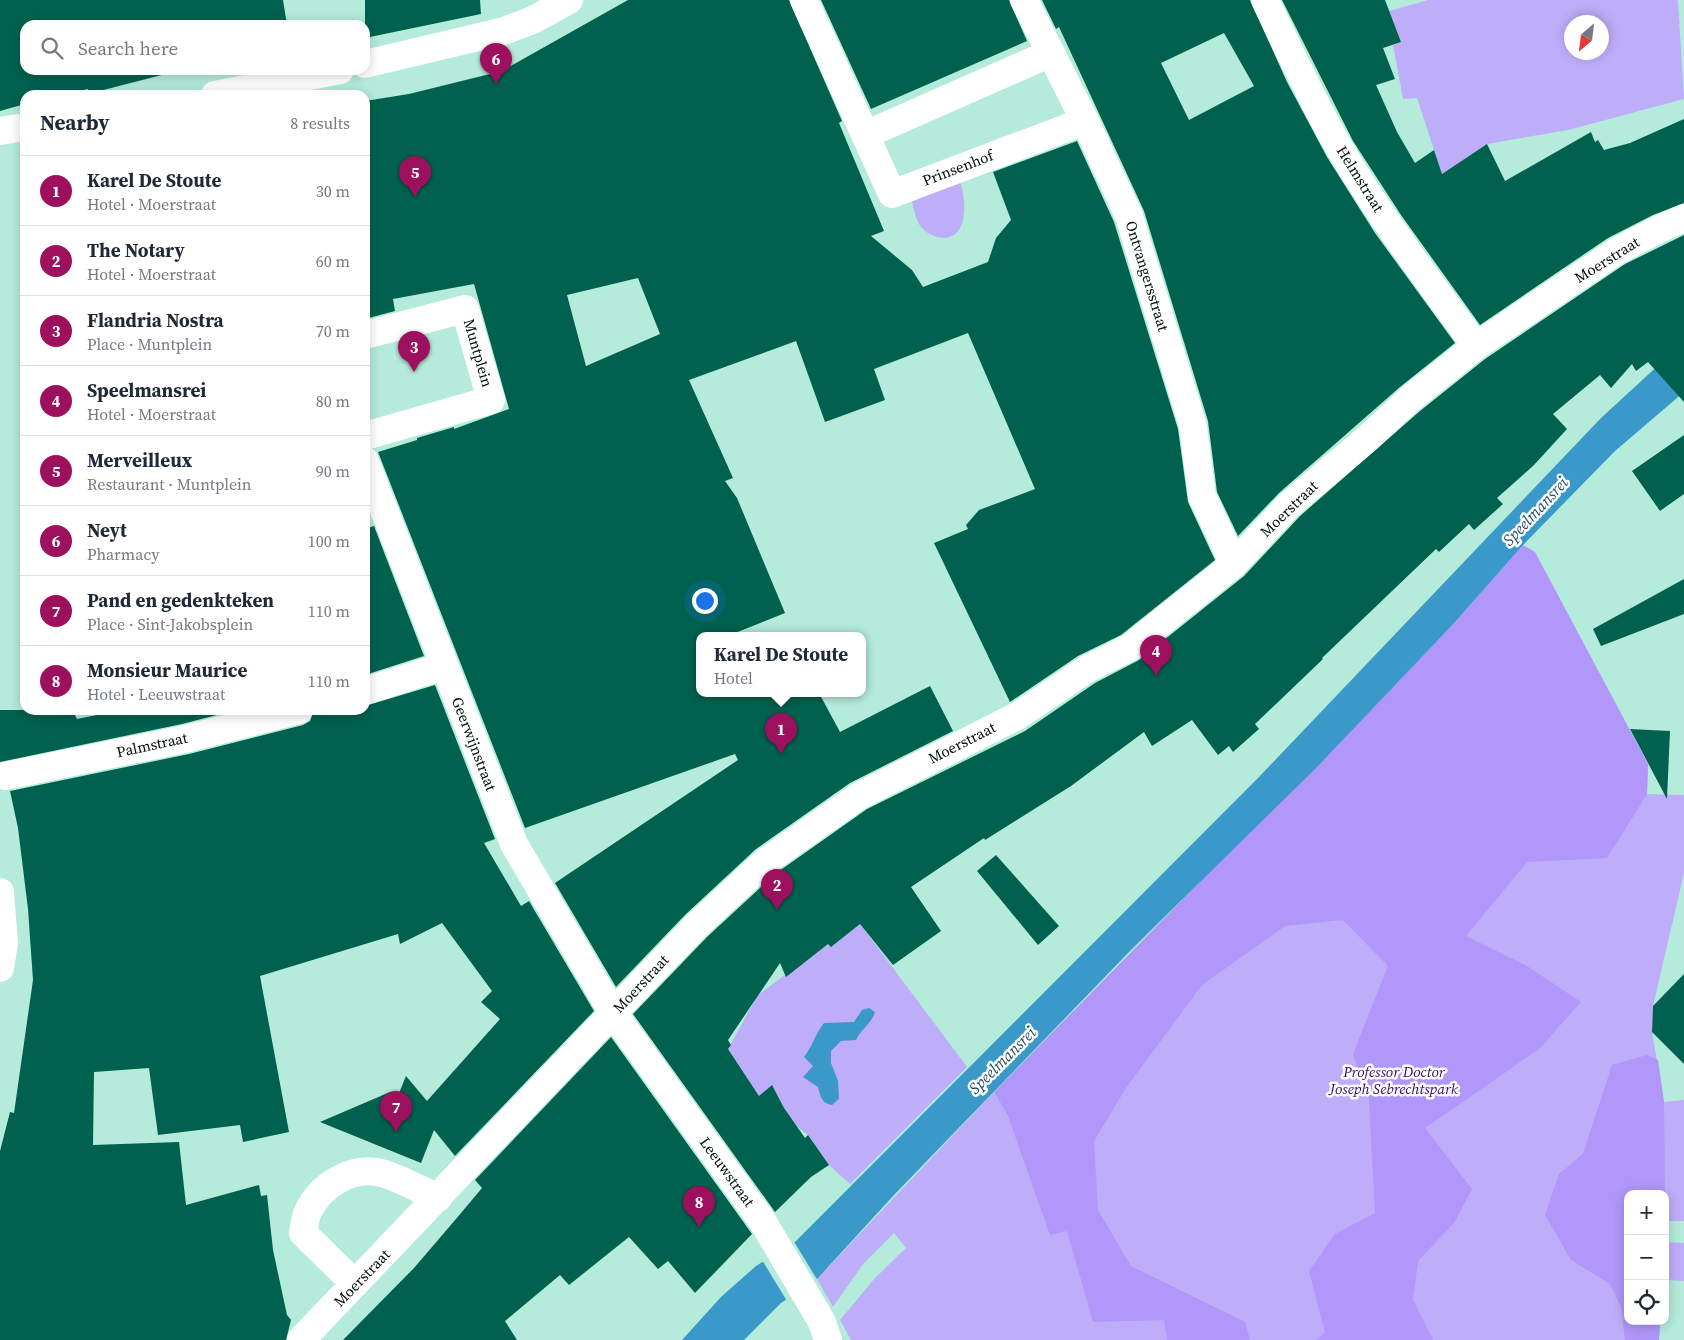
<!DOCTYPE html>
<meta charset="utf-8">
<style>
:root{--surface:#fff;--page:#f2f2f3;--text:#1f2937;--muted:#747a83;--line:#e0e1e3;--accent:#9d105e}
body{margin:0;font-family:"Source Serif 4",serif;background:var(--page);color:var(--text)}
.controls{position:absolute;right:15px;bottom:15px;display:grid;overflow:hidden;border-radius:10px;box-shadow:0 2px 12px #0003}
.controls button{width:45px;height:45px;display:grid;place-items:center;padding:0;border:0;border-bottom:1px solid var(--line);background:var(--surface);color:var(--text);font:25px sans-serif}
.compass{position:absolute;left:1564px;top:15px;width:45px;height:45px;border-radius:50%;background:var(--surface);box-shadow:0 2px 12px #0003;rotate:208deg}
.you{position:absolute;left:704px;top:600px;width:18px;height:18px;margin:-12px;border:4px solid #fff;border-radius:50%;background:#1a73e8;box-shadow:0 0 0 8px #1a73e833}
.badge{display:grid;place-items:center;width:32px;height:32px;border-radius:50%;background:var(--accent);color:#fff;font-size:16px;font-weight:700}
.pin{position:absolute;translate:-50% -41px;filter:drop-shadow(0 1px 2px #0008)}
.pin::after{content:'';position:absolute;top:26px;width:18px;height:15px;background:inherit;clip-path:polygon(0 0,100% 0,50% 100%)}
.popup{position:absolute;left:696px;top:632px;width:170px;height:65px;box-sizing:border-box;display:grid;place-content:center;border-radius:10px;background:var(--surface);filter:drop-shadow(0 1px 4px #0005);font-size:16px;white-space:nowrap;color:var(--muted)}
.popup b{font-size:19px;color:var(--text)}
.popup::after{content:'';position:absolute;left:50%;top:100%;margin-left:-10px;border:10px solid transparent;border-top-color:var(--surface)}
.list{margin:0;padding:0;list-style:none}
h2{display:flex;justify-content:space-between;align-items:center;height:65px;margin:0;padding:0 20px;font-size:21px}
h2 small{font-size:16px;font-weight:400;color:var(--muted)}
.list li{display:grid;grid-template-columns:32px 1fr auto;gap:15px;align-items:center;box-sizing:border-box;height:70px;padding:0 20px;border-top:1px solid var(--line)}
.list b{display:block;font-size:19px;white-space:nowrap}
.list p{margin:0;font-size:16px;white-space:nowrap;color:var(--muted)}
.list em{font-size:16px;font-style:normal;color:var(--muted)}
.icon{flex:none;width:28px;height:28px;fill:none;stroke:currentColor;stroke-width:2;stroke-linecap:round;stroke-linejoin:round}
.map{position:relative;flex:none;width:1684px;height:1340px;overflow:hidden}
.search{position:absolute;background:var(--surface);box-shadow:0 2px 12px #0003;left:20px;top:20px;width:350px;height:55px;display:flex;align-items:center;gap:12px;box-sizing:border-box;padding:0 18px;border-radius:15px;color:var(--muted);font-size:19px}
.panel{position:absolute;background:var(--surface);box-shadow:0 2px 12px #0003;left:20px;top:90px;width:350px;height:625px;border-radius:15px}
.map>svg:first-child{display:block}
.green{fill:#beadf8;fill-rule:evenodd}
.forest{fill:#b097f9}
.water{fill:#3b99c9}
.pier{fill:#b4ebdb}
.building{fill:#00614f;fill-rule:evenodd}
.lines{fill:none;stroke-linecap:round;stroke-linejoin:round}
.minor{stroke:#fff;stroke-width:28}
.labels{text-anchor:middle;stroke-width:5;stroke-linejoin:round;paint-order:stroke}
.street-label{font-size:15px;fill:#00100b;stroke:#fefefe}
.park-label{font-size:15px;font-style:italic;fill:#310e64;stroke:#fefefe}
.water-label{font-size:16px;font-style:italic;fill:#1b4d66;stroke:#fefefe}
</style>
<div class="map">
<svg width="1684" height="1340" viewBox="0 0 1684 1340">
<rect width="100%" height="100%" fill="#b4ebdb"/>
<path class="green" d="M1428,0H1678L1684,99L1568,130L1487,144L1442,174L1417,98L1403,99L1393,45L1401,42L1365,18ZM1572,22H1602V52H1572Z
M960,182C967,201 969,244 937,237C931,235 925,232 921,227C916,220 914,210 912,201Z
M1397,696L1648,764L1647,794L1684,795V873L1653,1006L1652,1032L1664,1102L1684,1100V1221H1665V1194H1628V1321H1660L1659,1340H851L840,1320L875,1278L906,1248L894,1233L863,1264L833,1307L817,1279L994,1092L1008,1116Z
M860,924L967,1067L850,1184L829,1165L808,1135L759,1096L728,1049L758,995L785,975L786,977L828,944L831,947Z
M1665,1242L1684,1243V1281L1665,1280Z"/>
<path class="forest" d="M1523,545L1535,552L1648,764L1647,794L1607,858L1527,862L1466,936L1527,966L1581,1002L1539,1049L1425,1128L1472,1189L1454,1223L1418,1261L1413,1300L1433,1340H1316L1325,1333L1309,1271L1335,1234L1375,1213L1369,1099L1353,1054L1388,966L1343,920L1285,926L1202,985L1126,1088L1094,1141L1098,1210L1131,1266L1245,1322L1250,1340H1167L1164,1320L1093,1322L1067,1231L1050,1235L1008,1116L994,1092L1456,621Z
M1647,1055L1658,1060L1664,1102L1665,1194H1628V1321H1660L1659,1340H1625L1621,1307L1610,1284L1571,1260L1545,1215L1559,1174L1583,1154L1612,1065Z"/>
<path class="water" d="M1663,361L1684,392L1615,451L1523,545L1456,621L1317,767L1130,951L894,1195L817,1279L781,1303L744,1340H682L721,1297L756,1266L795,1242L1259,777L1601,418Z
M869,1008L875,1012C872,1023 861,1029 856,1040L841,1041L831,1051V1063L838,1081L839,1099L832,1105C821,1103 821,1097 818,1087L803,1077L813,1066L804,1057C813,1046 815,1034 824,1023L854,1022L862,1010Z"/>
<path class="pier" d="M793,1240L818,1281L787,1301L762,1260Z"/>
<path class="building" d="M0,0H283L287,25H25V70H181L88,94V89L63,95H25V104L0,111Z
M365,0H480L481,14L365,38Z
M628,0H789L842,121L839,123L884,231L871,236L912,270L923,287L988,262L996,238L1011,220L993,172L1077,141L1114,222L1178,429L1188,502L1215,560L1121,635L1078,656L1010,702L934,543L968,529L966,525L979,510L1035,489L968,333L874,369L885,400L825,422L796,341L689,380L733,478L725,481L737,498L785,613L730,635H700V693H819L840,732L930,686L953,731L850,783L756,849L685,915L616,987L555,883L738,760L735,754L525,828L378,452L417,440V438L454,427V429L509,409L474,284L393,299L395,311L365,319V101L409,94L502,71ZM638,278L660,334L586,366L567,295Z
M821,0H1009L1027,41L871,109Z
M1042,0H1250L1287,82L1327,157L1375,233L1455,343L1400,387L1279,493L1238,536L1217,492L1208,421L1144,211L1059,27L1056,29ZM1224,33L1254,86L1189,120L1161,63Z
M1282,0H1385L1401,42L1383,48L1395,79L1376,85L1397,132L1415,163L1434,150L1442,174L1487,144L1505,181L1591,132L1595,142L1598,140L1604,150L1630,143L1684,119V203L1653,215L1608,238L1480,325L1401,215L1353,141Z
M1684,235V402L1648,362L1636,371L1632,364L1611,388L1600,375L1553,414L1567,429L1534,465L1497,498L1503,504L1474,530L1469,524L1439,552L1436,549L1322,658L1323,659L1255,724L1259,729L1233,752L1229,746L1218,755L1192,720L1152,746L1144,732L1071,786L985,840L984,838L911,887L941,931L893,965L860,924L831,947L828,944L786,977L780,963L728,1040L731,1045L728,1049L759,1096L772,1085L784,1108L805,1138L808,1135L829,1165L811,1177L775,1212L633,1014L707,937L775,874L867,809L1025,731L1095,683L1139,660L1244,576L1300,516L1420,411L1485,359L1625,264Z
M1684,435V494L1660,511L1632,471Z
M374,526L424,656L365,675V529Z
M1684,579V614L1601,646L1593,629Z
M435,685L495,839L484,843L521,906L529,901L594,1011L455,1156L434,1130L421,1163L320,1122L390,1092L397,1098L406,1076L427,1101L500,1019L481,1002L492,991L442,923L400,944L398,934L260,976L289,1132L243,1142L240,1125L158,1135L149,1068L94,1072L93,1145L179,1142L186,1205L259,1185L261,1196L267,1195L273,1250L287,1315L291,1320L286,1340H0V1151L10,1112L14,1113L33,980L28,909L18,828L10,791L189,754L303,725L310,721L314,710H365V706Z
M0,710H72L77,719L122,710H236L182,724L0,762Z
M1630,729L1670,731L1667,799Z
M996,855L1059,926L1038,945L977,871Z
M1684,974V1064L1652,1032L1653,1006Z
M611,1037L752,1234L695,1293L668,1261L658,1269L629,1237L569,1285L560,1275L505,1321L517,1340H343L414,1268L456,1219L482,1188L475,1180Z"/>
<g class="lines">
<path class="minor" d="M804,0L892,194L1085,121
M1024,0L1085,121L1129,216L1193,426L1202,496L1234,564
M1265,0C1289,50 1312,101 1340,149C1380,217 1429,281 1476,346
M365,64L504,31L533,20L569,0
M215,95L340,70
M0,131L25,127
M865,135L1051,53
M365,335L465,309L491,400L365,436
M365,461L514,844L613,1013L763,1222L822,1322L828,1340
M365,691L444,666
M5,776L185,739L299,710
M0,892L4,943L0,968
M355,1284L303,1233C304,1227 305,1220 307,1214C319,1185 354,1164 385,1174C403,1180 421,1190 438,1198
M301,1340L696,926L765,862L859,796L1019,715L1087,669L1129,648L1234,564L1289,505L1368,438L1410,399L1476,346L1617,251L1659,229L1684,218"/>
</g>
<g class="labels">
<g class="street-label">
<text transform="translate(958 168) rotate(-21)" y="5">Prinsenhof</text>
<text transform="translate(1360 179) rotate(58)" y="5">Helmstraat</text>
<text transform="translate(1607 260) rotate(-32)" y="5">Moerstraat</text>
<text transform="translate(1147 276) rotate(73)" y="5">Ontvangersstraat</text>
<text transform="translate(478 353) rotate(74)" y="5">Muntplein</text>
<text transform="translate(1289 509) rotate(-44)" y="5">Moerstraat</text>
<text transform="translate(962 743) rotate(-27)" y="5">Moerstraat</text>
<text transform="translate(474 744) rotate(69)" y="5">Geerwijnstraat</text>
<text transform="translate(152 745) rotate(-12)" y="5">Palmstraat</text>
<text transform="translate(641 984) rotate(-47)" y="5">Moerstraat</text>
<text transform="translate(727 1172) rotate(54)" y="5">Leeuwstraat</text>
<text transform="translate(362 1278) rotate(-46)" y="5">Moerstraat</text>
</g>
<g class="park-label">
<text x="1394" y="1077">Professor Doctor<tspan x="1394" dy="17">Joseph Sebrechtspark</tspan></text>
</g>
<g class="water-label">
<text transform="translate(1535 511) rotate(-47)" y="6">Speelmansrei</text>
<text transform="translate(1002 1060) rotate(-45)" y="6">Speelmansrei</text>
</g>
</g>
</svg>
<div class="controls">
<button>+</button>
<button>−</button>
<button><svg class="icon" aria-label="locate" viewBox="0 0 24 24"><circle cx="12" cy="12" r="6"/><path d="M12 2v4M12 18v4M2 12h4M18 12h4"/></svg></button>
</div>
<svg class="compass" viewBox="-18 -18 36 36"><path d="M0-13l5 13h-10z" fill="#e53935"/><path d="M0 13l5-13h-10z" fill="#747a83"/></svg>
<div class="you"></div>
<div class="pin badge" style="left:781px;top:754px">1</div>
<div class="popup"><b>Karel De Stoute</b>Hotel</div>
<div class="pin badge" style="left:777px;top:910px">2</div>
<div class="pin badge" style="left:414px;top:372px">3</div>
<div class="pin badge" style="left:1156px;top:676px">4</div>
<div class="pin badge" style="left:415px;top:197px">5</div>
<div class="pin badge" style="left:496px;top:84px">6</div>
<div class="pin badge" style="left:396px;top:1132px">7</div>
<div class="pin badge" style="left:699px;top:1227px">8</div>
<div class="search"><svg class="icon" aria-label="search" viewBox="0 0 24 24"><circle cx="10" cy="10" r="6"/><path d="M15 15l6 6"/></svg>Search here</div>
<section class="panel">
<h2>Nearby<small>8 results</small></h2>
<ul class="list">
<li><span class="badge">1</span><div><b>Karel De Stoute</b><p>Hotel · Moerstraat</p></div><em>30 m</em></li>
<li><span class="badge">2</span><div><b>The Notary</b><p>Hotel · Moerstraat</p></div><em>60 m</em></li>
<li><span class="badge">3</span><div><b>Flandria Nostra</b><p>Place · Muntplein</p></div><em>70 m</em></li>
<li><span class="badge">4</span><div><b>Speelmansrei</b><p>Hotel · Moerstraat</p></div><em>80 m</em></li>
<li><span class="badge">5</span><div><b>Merveilleux</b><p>Restaurant · Muntplein</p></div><em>90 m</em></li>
<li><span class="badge">6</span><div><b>Neyt</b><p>Pharmacy</p></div><em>100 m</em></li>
<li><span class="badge">7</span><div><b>Pand en gedenkteken</b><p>Place · Sint-Jakobsplein</p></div><em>110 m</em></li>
<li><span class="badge">8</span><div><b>Monsieur Maurice</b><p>Hotel · Leeuwstraat</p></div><em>110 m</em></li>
</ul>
</section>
</div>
